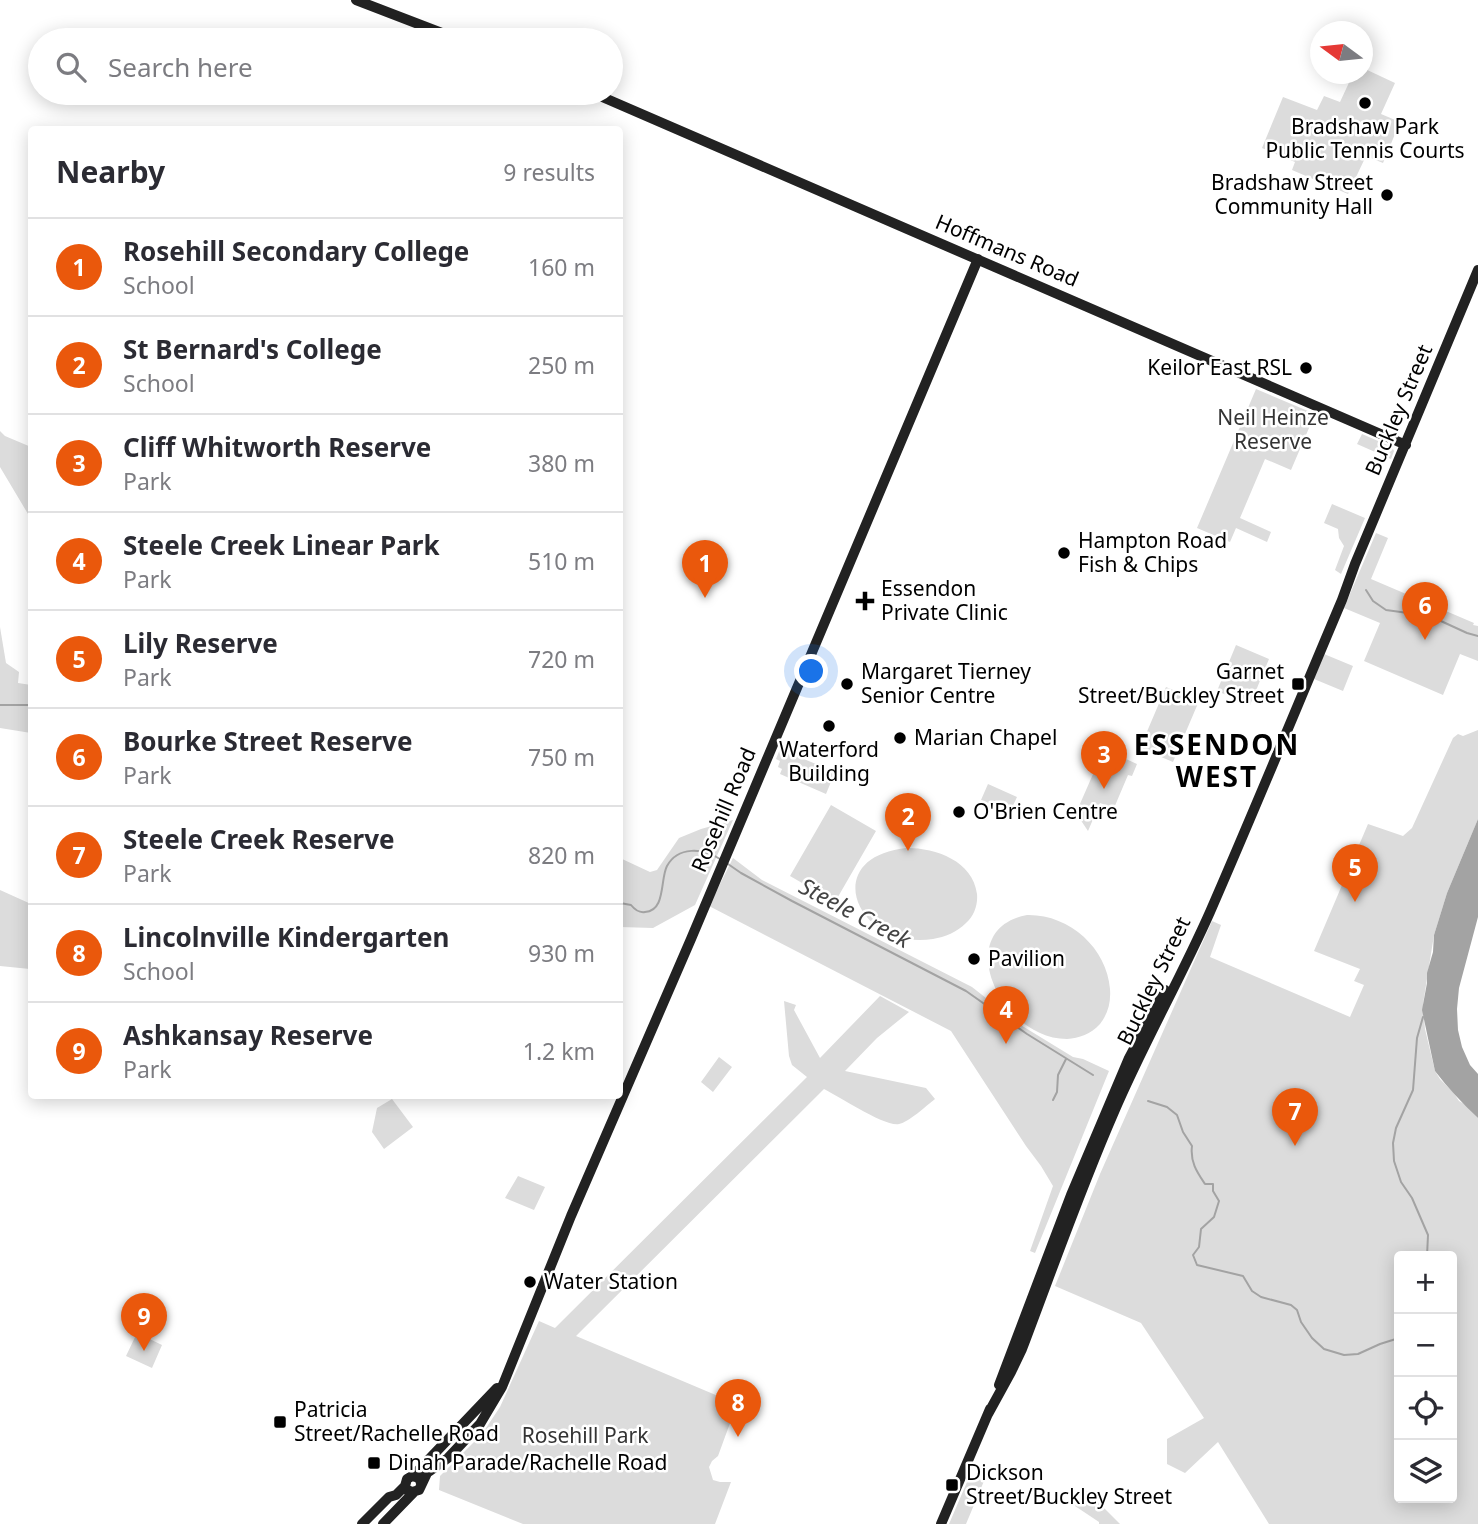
<!DOCTYPE html>
<meta charset="utf-8">
<style>
:root{--surface:#fff;--page:#f2f2f3;--text:#2b2b33;--muted:#7c7c81;--line:#e1e1e2;--accent:#ea580c}
body{margin:0;font-family:"Noto Sans",sans-serif;background:var(--page);color:var(--text)}
.controls{position:absolute;right:21px;bottom:21px;display:grid;overflow:hidden;border-radius:7px;box-shadow:0 4px 18px #0003}
.controls button{width:63px;height:63px;display:grid;place-items:center;padding:0;border:0;border-bottom:2px solid var(--line);background:var(--surface);color:var(--text);font:35px sans-serif}
.compass{position:absolute;left:1310px;top:21px;width:63px;height:63px;border-radius:50%;background:var(--surface);box-shadow:0 4px 18px #0003;rotate:285deg}
.you{position:absolute;left:812px;top:672px;width:24px;height:24px;margin:-18px;border:5px solid #fff;border-radius:50%;background:#1a73e8;box-shadow:0 0 0 10px #1a73e833}
.badge{display:grid;place-items:center;width:46px;height:46px;border-radius:50%;background:var(--accent);color:#fff;font-size:23px;font-weight:700}
.pin{position:absolute;translate:-50% -58px;filter:drop-shadow(0 2px 4px #0008)}
.pin::after{content:'';position:absolute;top:37px;width:24px;height:21px;background:inherit;clip-path:polygon(0 0,100% 0,50% 100%)}
.list{margin:0;padding:0;list-style:none}
h2{display:flex;justify-content:space-between;align-items:center;height:91px;margin:0;padding:0 28px;font-size:30px}
h2 small{font-size:23px;font-weight:400;color:var(--muted)}
.list li{display:grid;grid-template-columns:46px 1fr auto;gap:21px;align-items:center;box-sizing:border-box;height:98px;padding:0 28px;border-top:2px solid var(--line)}
.list b{display:block;font-size:26px;white-space:nowrap}
.list p{margin:0;font-size:23px;white-space:nowrap;color:var(--muted)}
.list em{font-size:23px;font-style:normal;color:var(--muted)}
.icon{flex:none;width:38px;height:38px;fill:none;stroke:currentColor;stroke-width:2;stroke-linecap:round;stroke-linejoin:round}
.map{position:relative;flex:none;width:1478px;height:1524px;overflow:hidden}
.search{position:absolute;background:var(--surface);box-shadow:0 4px 18px #0003;left:28px;top:28px;width:595px;height:77px;display:flex;align-items:center;gap:18px;box-sizing:border-box;padding:0 24px;border-radius:38px;color:var(--muted);font-size:26px}
.panel{position:absolute;background:var(--surface);box-shadow:0 4px 18px #0003;left:28px;top:126px;width:595px;height:973px;border-radius:7px}
.map>svg:first-child{display:block}
.green{fill:#dcdcdc;fill-rule:evenodd}
.water{fill:#a3a3a3}
.lines{fill:none;stroke-linecap:round;stroke-linejoin:round}
.stream{stroke:#a3a3a3;stroke-width:2}
.secondary{stroke:#222;stroke-width:10}
.poi-dot{fill:#000;stroke:#fff;stroke-width:2.5}
.labels{text-anchor:middle;stroke-width:5;stroke-linejoin:round;paint-order:stroke}
.poi-label{font-size:21px;fill:#000;stroke:#fff;text-anchor:start}
.street-label{font-size:21px;fill:#000;stroke:#fff}
.park-label{font-size:21px;fill:#333;stroke:#fff}
.water-label{font-size:23px;font-style:italic;fill:#444;stroke:#fff}
.district-label{font-size:28px;font-weight:bold;letter-spacing:2px;fill:#000;stroke:#fff}
</style>
<div class="map">
<svg width="1478" height="1524" viewBox="0 0 1478 1524">
<rect width="100%" height="100%" fill="#fff"/>
<path class="green" d="M1363,68L1395,83L1381,114L1400,122L1383,163L1366,156L1348,194L1292,170L1295,162L1262,148L1283,97L1317,110L1324,96L1340,102L1353,74H1362Z
M1256,389L1315,414L1291,470L1265,459L1240,518L1271,532L1267,542L1236,528L1230,542L1197,528Z
M0,431L5,436L31,447V519L0,467Z
M1362,434L1392,447L1394,451L1391,459L1357,444Z
M1332,504L1365,518L1341,574L1335,570L1344,546L1339,538L1338,529L1324,523Z
M1376,533L1388,538L1371,579L1474,623L1473,625L1478,626V661L1460,654L1443,695L1364,661L1380,623L1344,608Z
M0,627L6,663L19,672L18,683L31,685V733L0,728Z
M1236,645L1269,659L1250,705L1217,691Z
M1324,654L1353,666L1343,691L1314,679Z
M1166,687L1199,701L1173,762L1140,748Z
M1478,730V819L1447,893L1434,935L1423,1004L1425,1029L1435,1071L1440,1079L1453,1092L1459,1101L1466,1105L1478,1118V1524H1269L1218,1442L1185,1473L1167,1464V1439L1204,1418L1141,1323L1055,1286L1100,1174L1212,921L1221,925L1210,957L1350,1017L1364,985L1354,981L1360,969L1314,951L1368,824L1403,836L1412,828L1453,738L1458,734L1463,736ZM1399,1256H1452V1498H1399Z
M780,749L835,772L826,794L780,774L782,769L778,767L780,761L776,759Z
M1104,749L1137,764L1132,776L1128,775L1114,808L1100,803L1088,831L1076,813Z
M988,784L1017,797L1010,812L981,800Z
M831,805L876,831L835,902L790,876Z
M733,820L695,905L653,928L620,927V858L650,872L657,870L679,838L701,829Z
M907,848C936,848 973,861 977,894C978,905 974,916 966,923C957,932 945,937 933,939C857,951 817,857 907,848Z
M733,858L762,880L972,987L1019,1024L1073,1057L1083,1059L1109,1071L1035,1253L1030,1251L1053,1186L1041,1166L1026,1146L951,1031L709,906Z
M0,890L31,904L32,965L30,969L0,966Z
M1027,915C1069,914 1107,948 1110,989C1111,1002 1108,1014 1100,1024C1091,1034 1079,1038 1067,1039C1000,1039 950,930 1027,915Z
M880,996L909,1012L877,1038L845,1071L926,1088L935,1099C926,1106 909,1122 899,1124C885,1127 838,1096 824,1089L576,1336L737,1404L718,1456L712,1461L709,1467L713,1480L720,1482H731L715,1524H523L439,1490L440,1476L482,1434L500,1407L539,1321L555,1328L807,1077L792,1065L789,1056L784,1001L796,1005L794,1010L820,1058Z
M719,1057L732,1067L713,1092L701,1082Z
M392,1099L413,1127L384,1149L372,1132L377,1108Z
M518,1176L545,1187L534,1210L505,1198Z
M137,1333L162,1345L152,1368L126,1356Z
M970,1475L984,1481L966,1524H949Z
M1087,1491L1120,1524H1099V1522L1075,1506Z"/>
<path class="water" d="M1478,819V917L1459,988L1457,1009L1458,1030L1462,1047L1470,1065L1478,1074V1118C1462,1103 1448,1088 1435,1071L1422,1010L1427,983V973L1433,952L1434,935L1447,893Z"/>
<g class="lines">
<path class="stream" d="M1366,590L1373,601L1386,610L1430,616L1467,633L1478,636
M0,705H32
M728,864L741,873L792,901L966,991L1027,1034L1093,1075
M620,903L631,905C635,910 639,913 645,912C666,911 660,879 667,866C678,846 703,848 720,859
M1423,1017L1417,1038L1413,1090L1396,1128L1393,1143L1394,1161L1401,1182L1412,1198L1428,1235L1427,1256
M1053,1100L1057,1092L1058,1075L1066,1059
M1148,1101L1167,1107L1177,1115L1183,1132L1192,1146C1190,1162 1197,1172 1205,1184H1213V1191L1219,1201L1214,1217L1201,1229L1199,1247L1193,1255L1197,1265L1243,1276L1252,1291L1261,1297L1291,1305L1297,1310L1301,1322L1312,1338L1324,1349L1344,1355L1358,1354L1380,1344L1399,1338"/>
<path class="secondary" d="M356,0L460,40
M593,93L1406,445
M999,1385L1071,1195L1129,1058L1165,990
M988,1414L1011,1372L1022,1349C1052,1270 1080,1190 1114,1112C1143,1044 1180,980 1210,912C1255,809 1298,704 1342,600L1355,564L1478,270
M413,1476L497,1388
M421,1483L419,1478L412,1476L407,1479L405,1486L407,1490L412,1492L419,1490L427,1473L448,1458L480,1424L502,1387L571,1216L691,939L978,259
M362,1524L389,1497L396,1495L405,1486
M383,1524L414,1492
M941,1524L990,1409"/>
</g>
<g class="poi-dot">
<circle cx="1365" cy="103" r="7"/>
<circle cx="1387" cy="195" r="7"/>
<circle cx="1306" cy="368" r="7"/>
<circle cx="1064" cy="553" r="7"/>
<path d="M861.5 590.5h7v7h7v7h-7v7h-7v-7h-7v-7h7z"/>
<circle cx="847" cy="684" r="7"/>
<rect x="1291" y="677" width="14" height="14" rx="3.5"/>
<circle cx="829" cy="726" r="7"/>
<circle cx="900" cy="738" r="7"/>
<circle cx="959" cy="812" r="7"/>
<circle cx="974" cy="959" r="7"/>
<circle cx="530" cy="1282" r="7"/>
<rect x="273" y="1415" width="14" height="14" rx="3.5"/>
<rect x="367" y="1456" width="14" height="14" rx="3.5"/>
<rect x="945" y="1478" width="14" height="14" rx="3.5"/>
</g>
<g class="labels">
<g class="poi-label">
<text x="1365" y="134" text-anchor="middle">Bradshaw Park<tspan x="1365" dy="24">Public Tennis Courts</tspan></text>
<text x="1373" y="190" text-anchor="end">Bradshaw Street<tspan x="1373" dy="24">Community Hall</tspan></text>
<text x="1292" y="375" text-anchor="end">Keilor East RSL</text>
<text x="1078" y="548">Hampton Road<tspan x="1078" dy="24">Fish &amp; Chips</tspan></text>
<text x="881" y="596">Essendon<tspan x="881" dy="24">Private Clinic</tspan></text>
<text x="861" y="679">Margaret Tierney<tspan x="861" dy="24">Senior Centre</tspan></text>
<text x="1284" y="679" text-anchor="end">Garnet<tspan x="1284" dy="24">Street/Buckley Street</tspan></text>
<text x="914" y="745">Marian Chapel</text>
<text x="829" y="757" text-anchor="middle">Waterford<tspan x="829" dy="24">Building</tspan></text>
<text x="973" y="819">O'Brien Centre</text>
<text x="988" y="966">Pavilion</text>
<text x="544" y="1289">Water Station</text>
<text x="294" y="1417">Patricia<tspan x="294" dy="24">Street/Rachelle Road</tspan></text>
<text x="388" y="1470">Dinah Parade/Rachelle Road</text>
<text x="966" y="1480">Dickson<tspan x="966" dy="24">Street/Buckley Street</tspan></text>
</g>
<g class="street-label">
<text transform="translate(1007 251) rotate(23)" y="7">Hoffmans Road</text>
<text transform="translate(1399 410) rotate(-67)" y="7">Buckley Street</text>
<text transform="translate(724 810) rotate(-67)" y="7">Rosehill Road</text>
<text transform="translate(1154 981) rotate(-64)" y="7">Buckley Street</text>
</g>
<g class="park-label">
<text x="1273" y="425">Neil Heinze<tspan x="1273" dy="24">Reserve</tspan></text>
<text x="585" y="1443">Rosehill Park</text>
</g>
<g class="water-label">
<text transform="translate(855 913) rotate(28)" y="8">Steele Creek</text>
</g>
<g class="district-label">
<text x="1217" y="755">ESSENDON<tspan x="1217" dy="32">WEST</tspan></text>
</g>
</g>
</svg>
<div class="controls">
<button>+</button>
<button>−</button>
<button><svg class="icon" aria-label="locate" viewBox="0 0 24 24"><circle cx="12" cy="12" r="6"/><path d="M12 2v4M12 18v4M2 12h4M18 12h4"/></svg></button>
<button><svg class="icon" aria-label="layers" viewBox="0 0 24 24"><path d="M12 4l9 5-9 5-9-5zM3 14l9 5 9-5"/></svg></button>
</div>
<svg class="compass" viewBox="-18 -18 36 36"><path d="M0-13l5 13h-10z" fill="#e53935"/><path d="M0 13l5-13h-10z" fill="#7c7c81"/></svg>
<div class="you"></div>
<div class="pin badge" style="left:705px;top:598px">1</div>
<div class="pin badge" style="left:908px;top:851px">2</div>
<div class="pin badge" style="left:1104px;top:789px">3</div>
<div class="pin badge" style="left:1006px;top:1044px">4</div>
<div class="pin badge" style="left:1355px;top:902px">5</div>
<div class="pin badge" style="left:1425px;top:640px">6</div>
<div class="pin badge" style="left:1295px;top:1146px">7</div>
<div class="pin badge" style="left:738px;top:1437px">8</div>
<div class="pin badge" style="left:144px;top:1351px">9</div>
<div class="search"><svg class="icon" aria-label="search" viewBox="0 0 24 24"><circle cx="10" cy="10" r="6"/><path d="M15 15l6 6"/></svg>Search here</div>
<section class="panel">
<h2>Nearby<small>9 results</small></h2>
<ul class="list">
<li><span class="badge">1</span><div><b>Rosehill Secondary College</b><p>School</p></div><em>160 m</em></li>
<li><span class="badge">2</span><div><b>St Bernard's College</b><p>School</p></div><em>250 m</em></li>
<li><span class="badge">3</span><div><b>Cliff Whitworth Reserve</b><p>Park</p></div><em>380 m</em></li>
<li><span class="badge">4</span><div><b>Steele Creek Linear Park</b><p>Park</p></div><em>510 m</em></li>
<li><span class="badge">5</span><div><b>Lily Reserve</b><p>Park</p></div><em>720 m</em></li>
<li><span class="badge">6</span><div><b>Bourke Street Reserve</b><p>Park</p></div><em>750 m</em></li>
<li><span class="badge">7</span><div><b>Steele Creek Reserve</b><p>Park</p></div><em>820 m</em></li>
<li><span class="badge">8</span><div><b>Lincolnville Kindergarten</b><p>School</p></div><em>930 m</em></li>
<li><span class="badge">9</span><div><b>Ashkansay Reserve</b><p>Park</p></div><em>1.2 km</em></li>
</ul>
</section>
</div>
